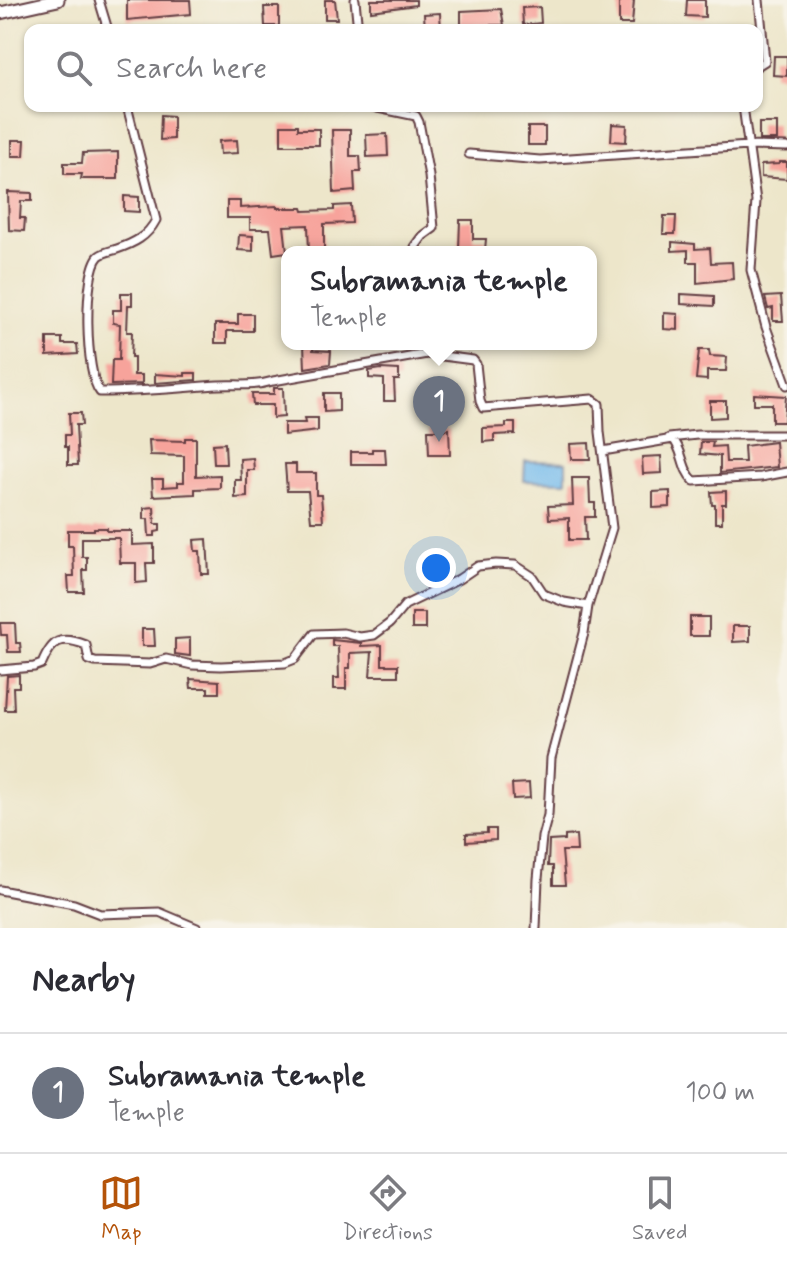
<!DOCTYPE html>
<style>
:root{--surface:#fff;--page:#f7f7f7;--text:#2b2b33;--muted:#7c7c81;--line:#e1e1e2;--accent:#b45309}
body{margin:0;font-family:Mynerve,sans-serif;background:var(--page);color:var(--text)}
.you{position:absolute;left:436px;top:568px;width:28px;height:28px;margin:-20px;border:6px solid #fff;border-radius:50%;background:#1a73e8;box-shadow:0 0 0 12px #1a73e833}
.badge{display:grid;place-items:center;width:52px;height:52px;border-radius:50%;background:var(--accent);color:#fff;font-size:26px;font-weight:700}
.pin{position:absolute;translate:-50% -66px;filter:drop-shadow(0 2px 4px #0008)}
.pin::after{content:'';position:absolute;top:42px;width:28px;height:24px;background:inherit;clip-path:polygon(0 0,100% 0,50% 100%)}
.popup{position:absolute;left:281px;top:246px;width:316px;height:104px;box-sizing:border-box;display:grid;place-content:center;border-radius:16px;background:var(--surface);filter:drop-shadow(0 2px 6px #0005);font-size:26px;white-space:nowrap;color:var(--muted)}
.popup b{font-size:30px;color:var(--text)}
.popup::after{content:'';position:absolute;left:50%;top:100%;margin-left:-16px;border:16px solid transparent;border-top-color:var(--surface)}
.list{margin:0;padding:0;list-style:none}
h2{display:flex;justify-content:space-between;align-items:center;height:104px;margin:0;padding:0 32px;font-size:34px}
h2 small{font-size:26px;font-weight:400;color:var(--muted)}
.list li{display:grid;grid-template-columns:52px 1fr auto;gap:24px;align-items:center;box-sizing:border-box;height:120px;padding:0 32px;border-top:2px solid var(--line)}
.list b{display:block;font-size:30px;white-space:nowrap}
.list p{margin:0;font-size:26px;white-space:nowrap;color:var(--muted)}
.list em{font-size:26px;font-style:normal;color:var(--muted)}
.icon{flex:none;width:44px;height:44px;fill:none;stroke:currentColor;stroke-width:2;stroke-linecap:round;stroke-linejoin:round}
.map{position:relative;flex:none;width:787px;height:928px;overflow:hidden}
.search{position:absolute;background:var(--surface);box-shadow:0 2px 6px #0004;left:24px;right:24px;top:24px;height:88px;display:flex;align-items:center;gap:20px;box-sizing:border-box;padding:0 28px;border-radius:16px;color:var(--muted);font-size:30px}
.sheet{height:224px;background:var(--surface)}
nav{display:flex;justify-content:space-around;align-items:center;box-sizing:border-box;height:112px;border-top:2px solid var(--line);background:var(--surface);font-size:22px;color:var(--muted)}
nav a{display:grid;justify-items:center;gap:4px}
nav .on{color:var(--accent)}
.map>svg:first-child{display:block}
.water{fill:#76bced;stroke:#606e8c;stroke-width:2}
.building{fill:#f7a39b}
.lines{fill:none;stroke-linecap:round;stroke-linejoin:round}
.minor-casing{stroke:#623d43;stroke-width:11}
.secondary-casing{stroke:#623d43;stroke-width:15}
.minor{stroke:#fff;stroke-width:7}
.secondary{stroke:#fff;stroke-width:11}
</style>
<div class="map">
<svg width="787" height="928" viewBox="0 0 787 928">
<rect width="100%" height="100%" fill="#f7f3e8"/>
<filter id="ink" filterUnits="userSpaceOnUse"><feTurbulence type="fractalNoise" baseFrequency=".0125" numOctaves="2"/><feDisplacementMap in="SourceGraphic" scale="16" xChannelSelector="R" yChannelSelector="G"/><feConvolveMatrix kernelMatrix="1 2 1 2 8 2 1 2 1" color-interpolation-filters="sRGB"/></filter>
<filter id="wash" filterUnits="userSpaceOnUse"><feTurbulence type="fractalNoise" baseFrequency=".006" numOctaves="4" result="noise"/><feDisplacementMap in="SourceGraphic" scale="32" xChannelSelector="R" yChannelSelector="G"/><feGaussianBlur stdDeviation="1.8" result="paint"/><feColorMatrix in="noise" values="0 0 0 0 0 0 0 0 0 0 0 0 0 0 0 0 0 1.4 0 .05"/><feComposite in="paint" operator="in"/></filter>
<g filter="url(#wash)">
<rect width="100%" height="100%" fill="#ede6ca"/>
<path class="water" d="M525,461L566,462V482L524,481Z"/>
<g id="blocks">
<path class="building" d="M127,0H190L191,14L127,20Z
M325,0H335L337,19H325Z
M371,0H416V5L371,11Z
M619,0H634L632,24H619Z
M687,0H705V17L686,16Z
M264,7H279V26H265Z
M540,7L541,23L523,25L522,8Z
M501,9L504,25H461V11Z
M440,13L441,30H425L424,14Z
M774,56H787V76L773,75Z
M161,115L173,116V139L160,140Z
M759,123H777V140H759Z
M612,124L627,125L626,142L611,141Z
M281,125H298V129H319V145H281Z
M528,127H545V145H528Z
M332,130H350V156H360L361,172H354L355,191L334,193Z
M387,134L388,156L367,157L366,135Z
M12,140H25L24,156H12Z
M237,140L238,153L220,154L219,141Z
M118,152V179H81L82,174H64V163H82L83,153Z
M779,162H787V179L761,177V165L779,164Z
M8,192L32,193V201H21L20,218H25L24,231L9,230Z
M124,196L139,197V212L124,211Z
M227,201H240V208L277,206V208H302L303,211L334,210V206L351,205L352,223L324,224V252H309L308,225L284,226L287,252L273,254L270,229H250V218H227Z
M664,216H676L675,234H663Z
M460,220H473V239H486L485,250L459,249Z
M239,235L253,236V251L238,250Z
M672,242L695,244V249L710,248L711,263L732,262L733,279L697,283V262H688V250L672,251Z
M121,293H132V305H128L127,332H132L131,357H134V375H142V384L111,385L112,360H119L120,324L113,323V310H121Z
M681,294L714,296V306L681,304Z
M781,296L783,321H773V308L768,309L765,297Z
M664,313L678,314V330L664,329Z
M238,314H253V331H227V343H215V324H238Z
M47,338H62V344H77L78,354L47,356Z
M304,344H313V350L331,351L330,364L305,368Z
M699,350H709L710,356L727,357L726,371H707V380L696,379Z
M381,369L399,370V380H394L395,401H384V379L369,378V371Z
M185,373H196V380L155,383V374L185,376Z
M274,388H283L284,417L273,418V405H253L252,394H274Z
M324,393H339V411L324,412Z
M754,394L786,396L784,422H772V404H754Z
M710,401H726V417L710,418Z
M69,413H81L82,425H76L78,465H68V447H65V435H70Z
M444,414V430L449,429L450,455H429L428,430H437L436,415Z
M304,418H318V431L284,435V423H305Z
M506,423H515V434L494,435V441L483,442V428L506,427Z
M185,438H196V476L220,475V488L195,489V494L153,496L152,479H163V487L178,486V482H184V456L150,455L149,440L185,441Z
M701,442H713L712,447L725,446L726,462H745L744,446L775,442L777,467L720,473V456L700,454Z
M225,443L226,464H214L213,444Z
M589,443L590,459H571L570,444Z
M372,449H385L386,464H351V452H372Z
M661,456L662,473L643,474L642,457Z
M253,458L254,470H247V497L235,498V480H241L240,459Z
M285,464H296V473H316V495H321L323,521H311L308,491H287Z
M572,478H589L590,503H595V517H585L586,540H569V518L549,519L548,506L573,505Z
M670,491V507L653,508V492Z
M726,491V504H722V523H715V505H712L711,492Z
M154,507L155,524H160V531L155,532V536H149L148,519H144V508Z
M94,528H107V531H132V545L154,544V563H146L147,582L136,583V563H120L119,538H82V557H87V570H83L84,592H69L68,576H74L73,546H68V530H94Z
M207,539L209,574H201L200,551H195L194,540Z
M412,613H425V629H412Z
M690,617H709V636H690Z
M0,623H15L16,643H20L21,652H8L7,635H1Z
M733,626H750V641L733,642Z
M142,629H154L155,646H142Z
M190,638V656L175,654V639Z
M332,640L361,643V646L382,645V665H398V676H370L372,652L350,653V668H346V689H334V678H339L338,646H332Z
M19,675V687H13L14,710H5L7,676Z
M190,679L219,681V693H208V688H191Z
M529,783L530,798L513,799L512,784Z
M487,829H496V840L466,842V834L487,833Z
M576,835L577,851H562L565,885H553V866H548L549,841L565,840V836Z"/>
</g>
</g>
<g filter="url(#ink)">
<use href="#blocks" fill-opacity="0" stroke="#623d43" stroke-width="2"/>
<g class="lines">
<g class="minor-casing">
<path id="minor" d="M99,0L108,30
M355,0L358,30
M757,66L765,61L759,0
M127,106L156,220C147,237 134,243 117,249C111,251 104,252 99,256C83,272 85,375 100,392C139,392 178,388 218,385C239,384 252,387 273,381L427,354L473,360L476,364L480,401L483,408L592,399L599,404L600,432L612,528L588,606L584,633L551,758L548,815L542,837L538,879L536,928
M368,106L416,116L419,122L429,176L434,228L423,236L415,247L417,252
M743,106L756,201L751,270L766,327L787,385
M469,154L540,160L749,146L787,147
M669,438L697,435H787
M603,451L673,439C684,451 681,469 694,481L761,477L787,472
M0,670L34,667L42,664C52,640 60,635 86,645L89,660L95,662L150,664L166,659L192,665L221,666L285,663L295,659L314,634L343,633L360,637L374,635L390,623L405,605L459,579L478,566L496,564L515,565L532,576L544,594L564,602L588,606
M0,890L74,904L100,914L159,912L197,928"/>
</g>
<g class="secondary-casing">
<path id="secondary" d="M0,13L58,0"/>
</g>
<use href="#minor" class="minor"/>
<use href="#secondary" class="secondary"/>
</g>
</g>
</svg>
<div class="you"></div>
<div class="pin badge" style="left:439px;top:442px;background:#6b7280">1</div>
<div class="popup"><b>Subramania temple</b>Temple</div>
<div class="search"><svg class="icon" aria-label="search" viewBox="0 0 24 24"><circle cx="10" cy="10" r="6"/><path d="M15 15l6 6"/></svg>Search here</div>
</div>
<section class="sheet">
<h2>Nearby<small></small></h2>
<ul class="list">
<li><span class="badge" style="background:#6b7280">1</span><div><b>Subramania temple</b><p>Temple</p></div><em>100 m</em></li>
</ul>
</section>
<nav>
<a class="on"><svg class="icon" aria-label="map" viewBox="0 0 24 24"><path d="M3 6l6-2 6 2 6-2v14l-6 2-6-2-6 2zM9 4v14M15 6v14"/></svg>Map</a>
<a><svg class="icon" aria-label="directions" viewBox="0 0 24 24"><path d="M12 3l9 9-9 9-9-9zM9 14v-3h6M13 9l2 2-2 2"/></svg>Directions</a>
<a><svg class="icon" aria-label="saved" viewBox="0 0 24 24"><path d="M7 4h10v16l-5-4-5 4z"/></svg>Saved</a>
</nav>
